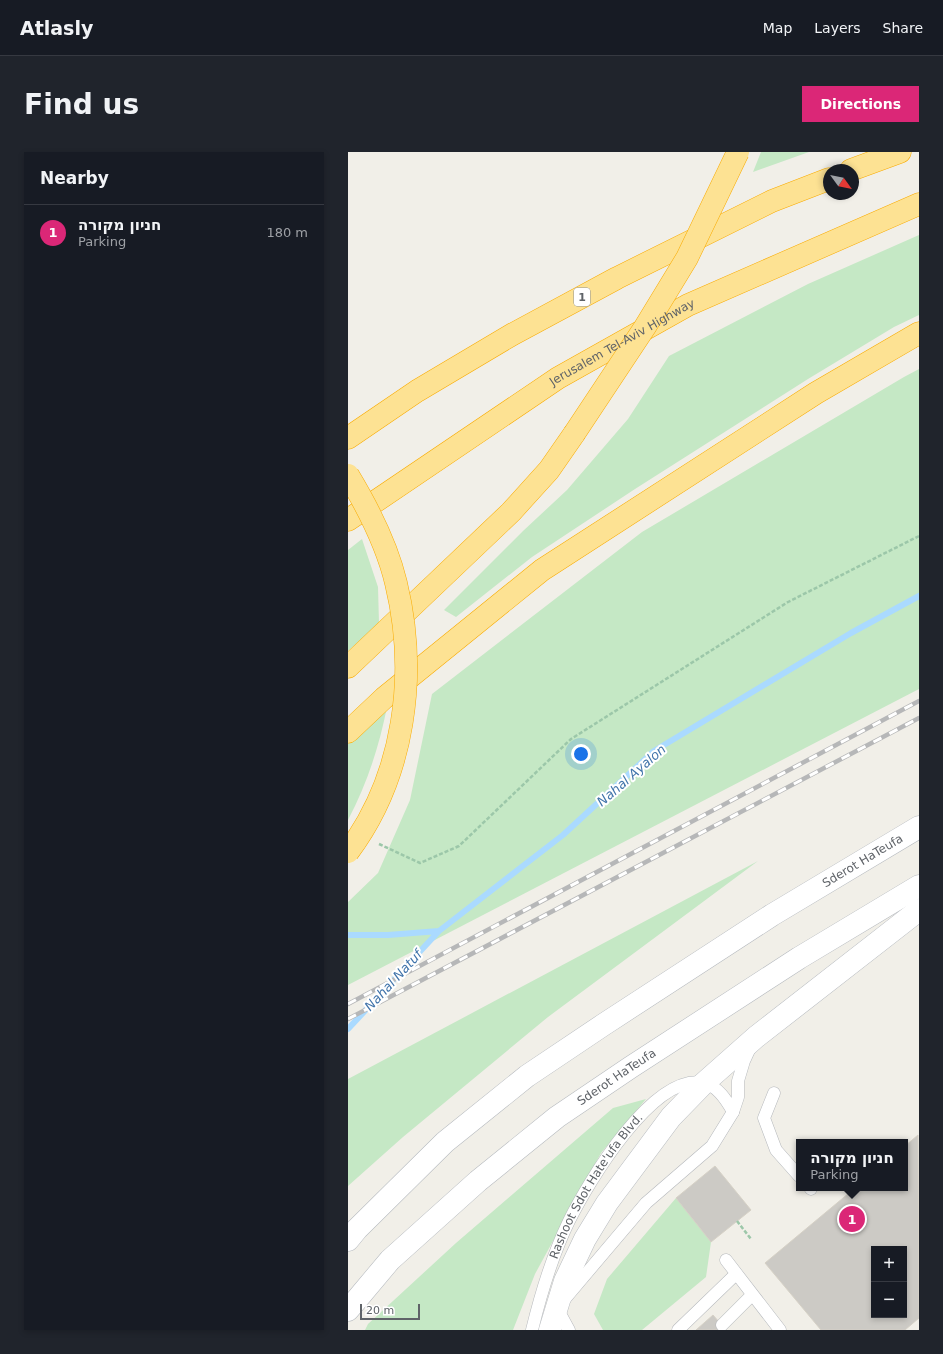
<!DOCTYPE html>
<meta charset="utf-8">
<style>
:root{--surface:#171b24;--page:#20242c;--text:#f1f3f6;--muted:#9ea1a6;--line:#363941;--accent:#db2777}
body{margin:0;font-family:"DejaVu Sans",Heebo,sans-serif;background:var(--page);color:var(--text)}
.controls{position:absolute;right:12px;bottom:12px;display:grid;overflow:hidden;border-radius:0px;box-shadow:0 2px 6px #0003}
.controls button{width:36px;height:36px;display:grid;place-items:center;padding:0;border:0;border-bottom:1px solid var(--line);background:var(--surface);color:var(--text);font:20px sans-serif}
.compass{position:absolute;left:475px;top:12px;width:36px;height:36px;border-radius:50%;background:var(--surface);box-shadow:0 2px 6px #0003;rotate:123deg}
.scale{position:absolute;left:12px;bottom:10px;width:60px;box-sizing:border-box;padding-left:4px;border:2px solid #5f6368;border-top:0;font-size:11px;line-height:14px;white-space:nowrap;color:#5f6368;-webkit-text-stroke:3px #fff;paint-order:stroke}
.you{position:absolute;left:233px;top:602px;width:14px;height:14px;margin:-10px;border:3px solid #fff;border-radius:50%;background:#1a73e8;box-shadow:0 0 0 6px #1a73e833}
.badge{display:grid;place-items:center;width:26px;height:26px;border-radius:50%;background:var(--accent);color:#fff;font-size:13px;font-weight:700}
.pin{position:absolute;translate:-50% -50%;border:2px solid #fff;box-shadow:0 1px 4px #0006}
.popup{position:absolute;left:448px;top:987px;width:112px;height:52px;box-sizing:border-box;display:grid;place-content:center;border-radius:0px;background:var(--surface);filter:drop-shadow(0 1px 3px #0005);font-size:13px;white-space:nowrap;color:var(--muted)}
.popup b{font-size:15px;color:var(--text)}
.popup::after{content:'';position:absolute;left:50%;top:100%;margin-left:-8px;border:8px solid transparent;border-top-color:var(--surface)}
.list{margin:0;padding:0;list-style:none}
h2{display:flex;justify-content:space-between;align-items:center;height:52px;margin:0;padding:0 16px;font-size:17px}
h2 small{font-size:13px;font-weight:400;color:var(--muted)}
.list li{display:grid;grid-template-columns:26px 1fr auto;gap:12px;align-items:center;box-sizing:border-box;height:56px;padding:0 16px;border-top:1px solid var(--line)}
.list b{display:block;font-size:15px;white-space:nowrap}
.list p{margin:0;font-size:13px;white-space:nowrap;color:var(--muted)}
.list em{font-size:13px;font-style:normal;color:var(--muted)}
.map{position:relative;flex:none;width:571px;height:1178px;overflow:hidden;border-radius:0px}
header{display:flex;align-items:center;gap:24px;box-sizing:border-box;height:56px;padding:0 20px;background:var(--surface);border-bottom:1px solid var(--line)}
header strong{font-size:19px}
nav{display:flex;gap:22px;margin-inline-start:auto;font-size:14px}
.intro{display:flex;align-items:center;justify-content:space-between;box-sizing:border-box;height:96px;padding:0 24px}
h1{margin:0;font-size:28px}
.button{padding:10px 18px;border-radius:0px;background:var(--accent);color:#fff;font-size:14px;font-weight:700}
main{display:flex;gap:24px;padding:0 24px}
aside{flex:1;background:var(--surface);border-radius:0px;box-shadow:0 2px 6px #0003}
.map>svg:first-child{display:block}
.green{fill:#c5e8c5}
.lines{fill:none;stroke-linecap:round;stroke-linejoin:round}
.stream{stroke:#aadaff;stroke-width:6}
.building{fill:#cccac5;stroke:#d6d1c6;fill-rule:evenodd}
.lane-casing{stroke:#b5b8bc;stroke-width:13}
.secondary-casing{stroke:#b6babf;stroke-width:23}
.highway-casing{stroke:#f9ab00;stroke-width:23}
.path{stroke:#9cc7a9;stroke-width:2.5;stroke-dasharray:4 2;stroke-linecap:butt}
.lane{stroke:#fff;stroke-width:12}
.secondary{stroke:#fff;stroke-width:22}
.highway{stroke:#fde293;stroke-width:22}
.rail-casing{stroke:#b6b7b8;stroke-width:4.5}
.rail{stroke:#fff;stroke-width:3;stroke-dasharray:9;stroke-linecap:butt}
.highway-bridge-casing{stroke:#f9ab00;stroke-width:23;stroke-linecap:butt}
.highway-bridge{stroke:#fde293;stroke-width:22}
.labels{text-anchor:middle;stroke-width:4;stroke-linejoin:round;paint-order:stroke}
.shield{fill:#fff;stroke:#8f9295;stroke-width:1}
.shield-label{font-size:11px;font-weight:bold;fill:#5f6368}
.street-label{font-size:12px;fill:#5f6368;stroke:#fff}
.water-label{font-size:13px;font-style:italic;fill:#4174aa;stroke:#fff}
</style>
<header>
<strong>Atlasly</strong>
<nav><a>Map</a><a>Layers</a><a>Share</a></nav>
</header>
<div class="intro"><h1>Find us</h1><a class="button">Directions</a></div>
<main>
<aside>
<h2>Nearby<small></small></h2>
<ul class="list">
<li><span class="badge">1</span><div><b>חניון מקורה</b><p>Parking</p></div><em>180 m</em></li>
</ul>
</aside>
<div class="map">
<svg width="571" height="1178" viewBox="0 0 571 1178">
<rect width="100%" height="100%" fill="#f1efe8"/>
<path class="green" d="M413,0H461L405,20Z
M571,83V163L546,175L460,227L287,337L184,405L108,465L96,458L175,379L219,338L280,267L321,204L460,132Z
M571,217V537L0,833V750L30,721L62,648L84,542L294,380L556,225Z
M14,387L30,435L31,471L0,499V398Z
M39,555C31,595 19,632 0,668V592Z
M410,709L200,865L55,985L0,1034V927Z
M298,947L253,1001L187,1122L165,1178H17L20,1172L108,1091L265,956Z
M328,1046L363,1090L358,1125L294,1178H255L246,1162L259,1127Z"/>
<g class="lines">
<path class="stream" d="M0,783H40L91,779L215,683L306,599L503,481L571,444
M0,877L91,779"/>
</g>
<path class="building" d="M570,983L571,1166L557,1178H473L417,1111L507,1036H557V994ZM526,1097H556V1163H526Z
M367,1014L403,1058L363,1090L328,1046Z
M365,1163L378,1178H348Z"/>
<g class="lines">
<g class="lane-casing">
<g id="lane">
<path d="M426,941L416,966L428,998L451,1024"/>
<path d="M462,1036L463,1037"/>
<path d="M378,1108L432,1178"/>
<path d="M374,1173L404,1143"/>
<path id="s1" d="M184,1178C193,1141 204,1104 221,1069C240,1031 305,920 356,931C370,934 379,949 385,960"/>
<path d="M221,1178L209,1156L298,1051L364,994L385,960L390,945V929L396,909L402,896"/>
<path d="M330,1178L388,1122"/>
</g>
</g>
<g class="secondary-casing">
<g id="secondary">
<path id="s2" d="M0,1088L9,1077L97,990L179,924L255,873L424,763L571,675"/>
<path id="s3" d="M0,1158L42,1108L130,1029L209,965L283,915L451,806L571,734"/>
<path d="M202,1178L217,1129L237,1087L259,1051L323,965L356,931L408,885L571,758"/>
</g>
</g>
<g class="highway-casing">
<g id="highway">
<path d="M503,18L552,0"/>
<path d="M0,286L69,239L165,182L269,126L424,49L481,27"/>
<path id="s4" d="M0,368L210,226L340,153L571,52"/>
<path d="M0,515L163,360L201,318L226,282"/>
<path d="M0,580L36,546L194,418L468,241L571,181"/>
</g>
</g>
<path class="path" d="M31,692L72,711L111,694L223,587L440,450L571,384
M389,1069L403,1087"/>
<use href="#lane" class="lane"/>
<use href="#secondary" class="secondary"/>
<use href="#highway" class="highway"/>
<g class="rail-casing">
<path id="rail" d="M0,852L571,549
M0,867L571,566"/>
</g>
<use href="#rail" class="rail"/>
<g class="highway-bridge-casing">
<path id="highway-bridge" d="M226,282L297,175L339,106L390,0
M0,323C20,356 39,393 48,431C70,522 57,624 0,700"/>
</g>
<use href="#highway-bridge" class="highway-bridge"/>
</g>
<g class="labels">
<rect class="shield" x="226" y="136" width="16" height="18" rx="3"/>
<g class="shield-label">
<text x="234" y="149">1</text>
</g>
<g class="street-label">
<text dy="4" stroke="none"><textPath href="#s4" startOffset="327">Jerusalem Tel-Aviv Highway</textPath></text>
<text dy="4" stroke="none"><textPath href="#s2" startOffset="642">Sderot HaTeufa</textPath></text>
<text dy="4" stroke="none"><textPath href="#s3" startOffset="357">Sderot HaTeufa</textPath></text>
<text dy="4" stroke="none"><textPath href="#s1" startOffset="159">Rashoot Sdot Hate'ufa Blvd.</textPath></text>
</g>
<g class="water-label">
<text transform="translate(283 623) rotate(-41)" y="5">Nahal Ayalon</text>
<text transform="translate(45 828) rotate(-47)" y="5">Nahal Natuf</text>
</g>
</g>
</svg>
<div class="controls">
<button>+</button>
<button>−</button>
</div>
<svg class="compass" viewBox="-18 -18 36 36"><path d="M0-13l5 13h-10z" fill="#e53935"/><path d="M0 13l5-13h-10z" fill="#9ea1a6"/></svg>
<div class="scale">20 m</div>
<div class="you"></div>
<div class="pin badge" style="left:504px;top:1067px">1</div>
<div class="popup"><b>חניון מקורה</b>Parking</div>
</div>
</main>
